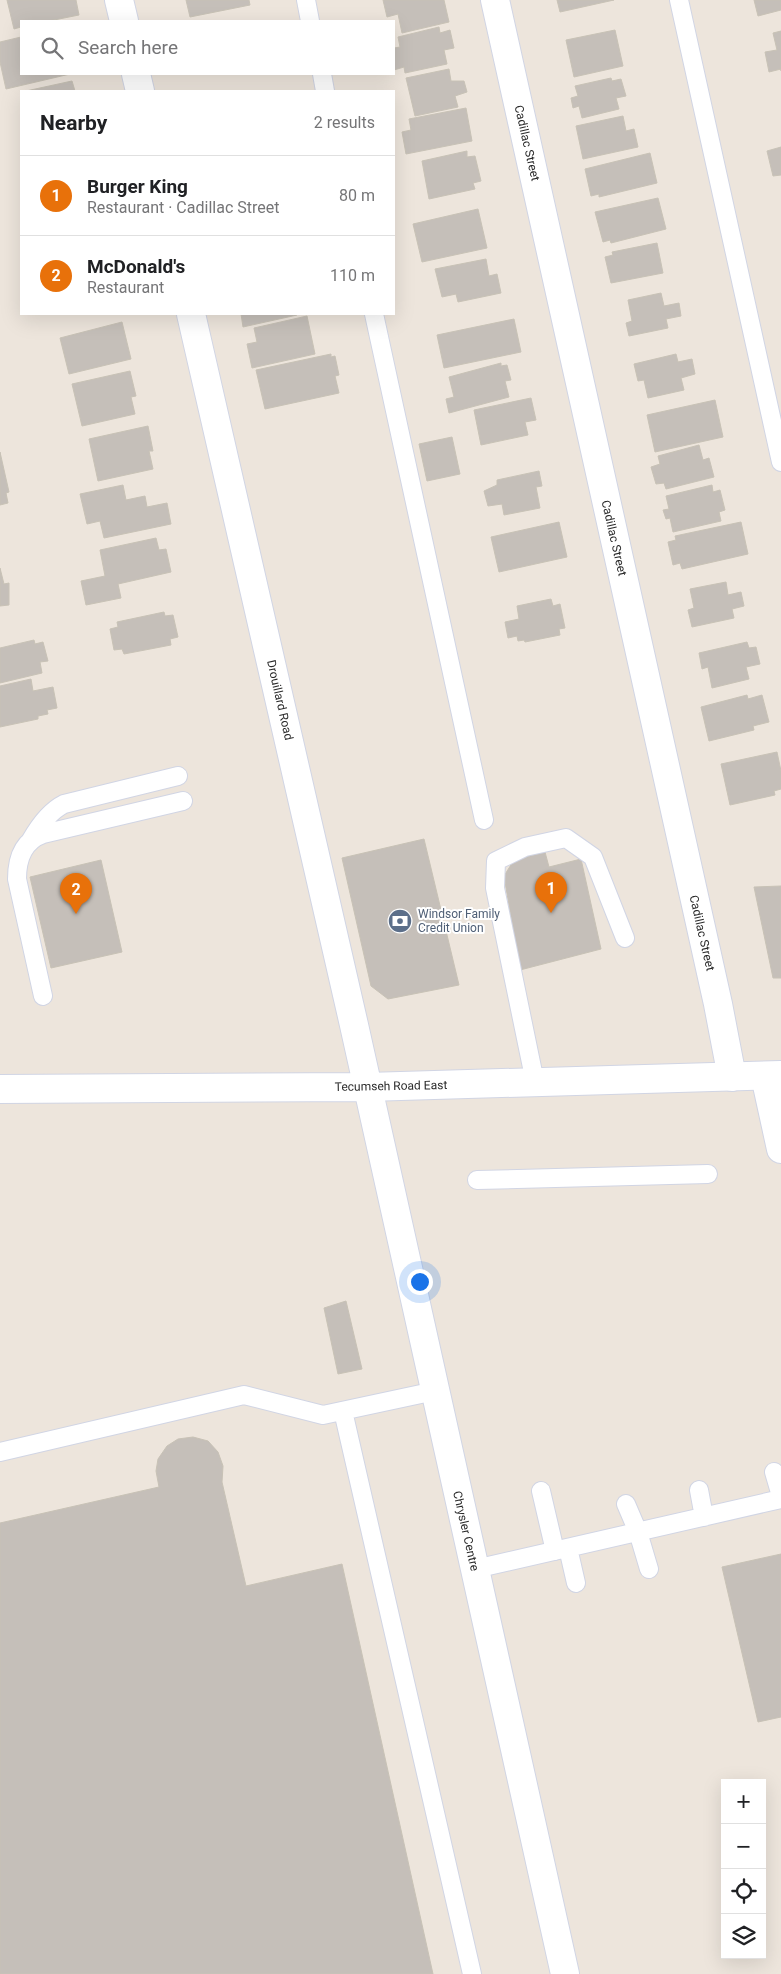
<!DOCTYPE html>
<meta charset="utf-8">
<style>
:root{--surface:#fff;--page:#f6f6f6;--text:#202124;--muted:#757577;--line:#e0e0e0;--accent:#385dfe}
body{margin:0;font-family:Roboto,sans-serif;background:var(--page);color:var(--text)}
.controls{position:absolute;right:15px;bottom:15px;display:grid;overflow:hidden;border-radius:0px;box-shadow:0 5px 20px #0002}
.controls button{width:45px;height:45px;display:grid;place-items:center;padding:0;border:0;border-bottom:1px solid var(--line);background:var(--surface);color:var(--text);font:25px sans-serif}
.you{position:absolute;left:419px;top:1281px;width:18px;height:18px;margin:-12px;border:4px solid #fff;border-radius:50%;background:#1a73e8;box-shadow:0 0 0 8px #1a73e833}
.badge{display:grid;place-items:center;width:32px;height:32px;border-radius:50%;background:var(--accent);color:#fff;font-size:16px;font-weight:700}
.pin{position:absolute;translate:-50% -41px;filter:drop-shadow(0 1px 2px #0008)}
.pin::after{content:'';position:absolute;top:26px;width:18px;height:15px;background:inherit;clip-path:polygon(0 0,100% 0,50% 100%)}
.list{margin:0;padding:0;list-style:none}
h2{display:flex;justify-content:space-between;align-items:center;height:65px;margin:0;padding:0 20px;font-size:21px}
h2 small{font-size:16px;font-weight:400;color:var(--muted)}
.list li{display:grid;grid-template-columns:32px 1fr auto;gap:15px;align-items:center;box-sizing:border-box;height:80px;padding:0 20px;border-top:1px solid var(--line)}
.list b{display:block;font-size:19px;white-space:nowrap}
.list p{margin:0;font-size:16px;white-space:nowrap;color:var(--muted)}
.list em{font-size:16px;font-style:normal;color:var(--muted)}
.icon{flex:none;width:28px;height:28px;fill:none;stroke:currentColor;stroke-width:2;stroke-linecap:round;stroke-linejoin:round}
.map{position:relative;flex:none;width:781px;height:1974px;overflow:hidden}
.search{position:absolute;background:var(--surface);box-shadow:0 5px 20px #0002;left:20px;top:20px;width:375px;height:55px;display:flex;align-items:center;gap:12px;box-sizing:border-box;padding:0 18px;border-radius:0px;color:var(--muted);font-size:19px}
.panel{position:absolute;background:var(--surface);box-shadow:0 5px 20px #0002;left:20px;top:90px;width:375px;height:225px;border-radius:0px}
.map>svg:first-child{display:block}
.building{fill:#c5bfb9;stroke:#c8c2b6}
.lines{fill:none;stroke-linecap:round;stroke-linejoin:round}
.lane-casing{stroke:#d1d5e4;stroke-width:20}
.street-casing{stroke:#d1d5e4;stroke-width:30}
.secondary-casing{stroke:#d1d5e4;stroke-width:30}
.lane{stroke:#fff;stroke-width:18}
.street{stroke:#fff;stroke-width:28}
.secondary{stroke:#fff;stroke-width:28}
.labels{text-anchor:middle;stroke-width:4;stroke-linejoin:round;paint-order:stroke}
.street-label{font-size:12px;fill:#2a2a2a;stroke:#fff}
.service-label{font-size:12px;fill:#4e5e75;stroke:#fff;text-anchor:start}
</style>
<div class="map">
<svg width="781" height="1974" viewBox="0 0 781 1974">
<rect width="100%" height="100%" fill="#ede5dc"/>
<path class="building" d="M7,0H76L79,15L49,21H21V27L14,29Z
M186,0H249L250,5L190,17Z
M383,0H444L449,22L402,33L398,14L387,17Z
M557,0H614L560,12Z
M754,0H781V10L758,16Z
M439,27L440,33L450,30L454,48L444,50L447,64L405,73L404,67L394,70V48L400,47L398,37Z
M615,30L623,66L574,77L566,40Z
M781,31V71V69L769,72L765,52L777,50L773,33Z
M21,37V74H70L6,89L0,62V42Z
M449,69L451,81H464L467,92L455,96L458,107L415,116L406,78Z
M611,78L612,81L621,79L626,96L616,98L619,109L582,118L579,106L573,108L571,98L578,96L575,86Z
M72,81L75,91H26Z
M466,108L472,141L406,154L402,132L411,130L409,119Z
M623,116L626,131L634,129L638,147L583,159L576,126Z
M781,147V175L773,176L767,151Z
M467,151V157L475,156L481,181L473,183L475,189L429,199L422,161Z
M650,153L657,183L599,197V194L591,196L585,169Z
M658,198L666,229L611,243L610,240L603,242L595,212Z
M478,209L487,248L422,262L413,224Z
M657,243L663,273L611,283L605,257L613,255L612,252Z
M486,259L489,276L497,274L501,293L458,302L456,294L442,297L435,269Z
M661,293L664,306L679,303L681,316L666,319L668,328L629,336L626,323L632,321L628,300Z
M241,314H297V315L243,327Z
M307,316L315,354L252,368L247,344L257,342L254,328Z
M514,319L521,352L444,368L437,335Z
M122,322L131,359L69,374L60,338Z
M331,354V357L335,356L339,375L335,376L339,393L265,409L256,370Z
M676,354L678,362L692,359L695,374L681,378L684,390L648,398L644,380L638,381L634,364Z
M501,363V366L507,365L511,380L505,381L509,397L449,413L446,399L454,397L449,377Z
M130,371L136,396L131,397L135,414L82,426L72,384Z
M531,398L536,420L525,422L528,435L481,445L474,410Z
M715,400L723,437L655,452L647,415Z
M148,426L153,451H149L153,469L98,481L89,439Z
M452,437L460,474L427,481L419,444Z
M699,445L703,460L709,458L714,477L666,489L664,483L656,484L651,467L660,464L658,456Z
M0,452L9,492L6,493L8,503L0,505Z
M539,471L542,486L536,487L540,508L504,515L502,504L488,506L484,491L497,485V480Z
M123,485L126,500L145,496L147,507L167,503L171,524L104,538L100,521L87,524L80,494Z
M712,485L713,492L720,490L725,510L719,512L721,521L673,532L670,518L666,519L663,510L669,509L666,496Z
M559,522L567,557L499,572L491,537Z
M741,522L748,554L682,569L680,563L673,565L668,542L676,540L675,536Z
M156,538L159,550L166,549L171,572L118,584L121,598L86,605L81,581L105,576L100,550Z
M0,568L4,584L9,583V605L0,606Z
M726,582L728,595L741,592L744,606L732,609L734,618L692,627L688,610L694,608L690,589Z
M551,599L553,606L560,604L565,628L559,629L560,635L525,642L524,640L518,641L517,636L508,638L505,622L519,619L517,606Z
M164,612L165,616L173,615L178,637L170,639L171,645L124,654L122,649L114,650L110,629L118,627L117,622Z
M34,640L35,644L43,642L48,661L40,662L42,673L0,683V648Z
M747,642L749,648L756,647L760,664L746,667L749,679L712,688L708,667L702,669L699,653Z
M31,679L33,691L53,687L57,708L47,710L48,714L38,716V719L0,727V686Z
M747,695L748,699L762,695L769,722L753,726L754,730L709,741L701,707Z
M777,752L781,771V789L774,791L775,795L730,805L721,764Z
M424,839L459,985L388,999L371,986L342,858Z
M545,852L549,867L581,859L601,949L520,970L504,876L514,860Z
M101,860L122,952L51,968L30,877Z
M781,886V978H773L754,887Z
M346,1301L362,1369L338,1374L324,1308Z
M193,1437L208,1441L218,1452L223,1466L222,1482L246,1586L342,1564L433,1974H0V1523L159,1487L156,1471L158,1459L167,1446L178,1439Z
M781,1554V1717L758,1722L722,1567Z"/>
<g class="lines">
<g class="lane-casing">
<path id="lane" d="M306,0L310,21
M679,0L781,462
M322,74L325,91
M374,314L484,820
M31,840C39,826 50,811 64,804L178,776
M43,996L17,879C17,859 23,841 43,834L183,801
M535,1082L495,888L496,861L525,847L566,838L593,857L625,938
M477,1180L708,1174
M343,1411L472,1974
M0,1452L244,1395L323,1415L435,1391
M774,1472L781,1496
M699,1490L704,1517
M541,1491L555,1551
M626,1504L638,1532L649,1569
M568,1548L576,1583
M475,1569L781,1499"/>
</g>
<g class="street-casing">
<path id="street" d="M495,0L718,1004L732,1077
M765,1076L781,1149"/>
</g>
<g class="secondary-casing">
<path id="secondary" d="M119,0L124,21
M136,74L140,91
M191,314L354,1025L565,1974
M0,1089L367,1087L781,1075"/>
</g>
<use href="#lane" class="lane"/>
<use href="#street" class="street"/>
<use href="#secondary" class="secondary"/>
</g>
<defs>
<g id="bank-disc" transform="scale(1.25)"><circle r="9.5" fill="#5c6f8a" stroke="#fff"/><path d="M-6-4H6V4H-6ZM0-2.3a2.3 2.3 0 1 0 0 4.6a2.3 2.3 0 1 0 0-4.6Z" fill="#fff"/></g>
</defs>
<g fill-rule="evenodd">
<use href="#bank-disc" x="400" y="921"/>
</g>
<g class="labels">
<g class="street-label">
<text transform="translate(527 143) rotate(77)" y="4">Cadillac Street</text>
<text transform="translate(614 538) rotate(77)" y="4">Cadillac Street</text>
<text transform="translate(280 700) rotate(77)" y="4">Drouillard Road</text>
<text transform="translate(702 933) rotate(77)" y="4">Cadillac Street</text>
<text transform="translate(391 1086) rotate(-1)" y="4">Tecumseh Road East</text>
<text transform="translate(466 1531) rotate(77)" y="4">Chrysler Centre</text>
</g>
<g class="service-label">
<text x="418" y="918">Windsor Family<tspan x="418" dy="14">Credit Union</tspan></text>
</g>
</g>
</svg>
<div class="controls">
<button>+</button>
<button>−</button>
<button><svg class="icon" aria-label="locate" viewBox="0 0 24 24"><circle cx="12" cy="12" r="6"/><path d="M12 2v4M12 18v4M2 12h4M18 12h4"/></svg></button>
<button><svg class="icon" aria-label="layers" viewBox="0 0 24 24"><path d="M12 4l9 5-9 5-9-5zM3 14l9 5 9-5"/></svg></button>
</div>
<div class="you"></div>
<div class="pin badge" style="left:551px;top:913px;background:#e8710a">1</div>
<div class="pin badge" style="left:76px;top:914px;background:#e8710a">2</div>
<div class="search"><svg class="icon" aria-label="search" viewBox="0 0 24 24"><circle cx="10" cy="10" r="6"/><path d="M15 15l6 6"/></svg>Search here</div>
<section class="panel">
<h2>Nearby<small>2 results</small></h2>
<ul class="list">
<li><span class="badge" style="background:#e8710a">1</span><div><b>Burger King</b><p>Restaurant · Cadillac Street</p></div><em>80 m</em></li>
<li><span class="badge" style="background:#e8710a">2</span><div><b>McDonald's</b><p>Restaurant</p></div><em>110 m</em></li>
</ul>
</section>
</div>
